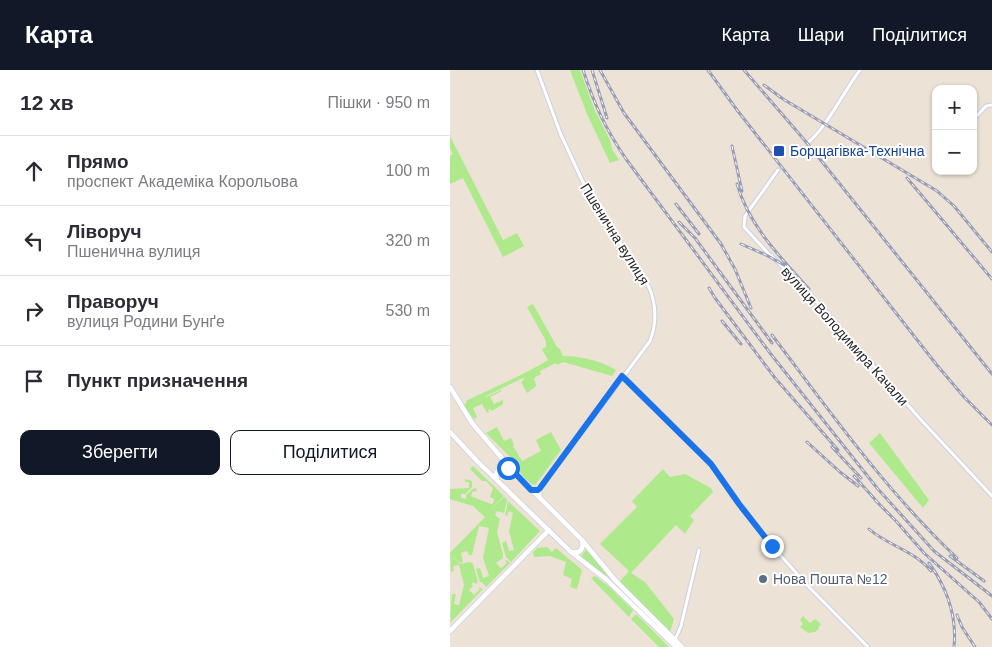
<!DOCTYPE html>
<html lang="uk">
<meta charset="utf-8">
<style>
:root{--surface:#fff;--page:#f2f2f3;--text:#2b2b33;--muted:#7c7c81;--line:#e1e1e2;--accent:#111827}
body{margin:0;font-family:Arial,sans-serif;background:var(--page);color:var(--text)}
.controls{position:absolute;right:15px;top:15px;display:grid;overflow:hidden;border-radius:10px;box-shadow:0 1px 4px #0004}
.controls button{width:45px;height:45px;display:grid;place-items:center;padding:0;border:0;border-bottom:1px solid var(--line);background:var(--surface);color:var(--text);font:25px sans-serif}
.stop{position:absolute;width:15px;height:15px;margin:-11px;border:4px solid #1a73e8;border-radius:50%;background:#fff}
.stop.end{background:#1a73e8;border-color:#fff;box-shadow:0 1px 5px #0008}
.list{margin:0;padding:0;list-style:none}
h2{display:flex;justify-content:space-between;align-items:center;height:65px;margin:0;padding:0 20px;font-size:21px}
h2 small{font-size:16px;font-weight:400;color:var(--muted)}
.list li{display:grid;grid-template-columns:32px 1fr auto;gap:15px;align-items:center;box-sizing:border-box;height:70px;padding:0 20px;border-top:1px solid var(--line)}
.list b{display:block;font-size:19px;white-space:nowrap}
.list p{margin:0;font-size:16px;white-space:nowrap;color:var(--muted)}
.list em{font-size:16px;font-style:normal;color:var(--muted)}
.actions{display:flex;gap:10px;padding:15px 20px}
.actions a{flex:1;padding:11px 0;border:1px solid var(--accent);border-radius:10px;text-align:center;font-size:18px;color:var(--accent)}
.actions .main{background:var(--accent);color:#fff}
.icon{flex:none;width:28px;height:28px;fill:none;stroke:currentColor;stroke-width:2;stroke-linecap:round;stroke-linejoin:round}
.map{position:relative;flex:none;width:542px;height:577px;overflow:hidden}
header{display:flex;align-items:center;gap:30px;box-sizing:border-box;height:70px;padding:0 25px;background:var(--accent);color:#fff}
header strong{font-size:24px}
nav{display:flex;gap:28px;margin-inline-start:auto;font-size:18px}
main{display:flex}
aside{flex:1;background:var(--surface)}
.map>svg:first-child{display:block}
.green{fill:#aeea8b}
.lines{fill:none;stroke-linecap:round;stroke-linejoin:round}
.street-casing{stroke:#cbd0e2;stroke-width:5}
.secondary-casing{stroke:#cbd0e2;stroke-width:6}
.street{stroke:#fff;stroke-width:3}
.secondary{stroke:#fff;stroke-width:4.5}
.rail-casing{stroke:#999db4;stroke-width:3}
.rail{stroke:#fff;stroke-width:1;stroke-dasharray:4;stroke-linecap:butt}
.route{stroke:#1a73e8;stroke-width:6}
.transit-dot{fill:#1a4fb4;stroke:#fff;stroke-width:2}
.service-dot{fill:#5c6f8a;stroke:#fff;stroke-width:2}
.labels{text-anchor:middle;stroke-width:4;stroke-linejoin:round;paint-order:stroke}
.transit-label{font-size:14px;fill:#164399;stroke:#fff;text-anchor:start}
.street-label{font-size:14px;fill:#272727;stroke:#fff}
.service-label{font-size:14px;fill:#4e5e75;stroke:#fff;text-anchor:start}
</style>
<header>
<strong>Карта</strong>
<nav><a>Карта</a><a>Шари</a><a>Поділитися</a></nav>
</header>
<main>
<aside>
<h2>12 хв<small>Пішки · 950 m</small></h2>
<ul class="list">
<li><svg class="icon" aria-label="ahead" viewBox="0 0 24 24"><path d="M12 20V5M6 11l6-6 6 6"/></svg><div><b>Прямо</b><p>проспект Академіка Корольова</p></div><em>100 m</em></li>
<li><svg class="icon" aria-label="left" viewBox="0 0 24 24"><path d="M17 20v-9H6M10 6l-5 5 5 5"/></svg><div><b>Ліворуч</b><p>Пшенична вулиця</p></div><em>320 m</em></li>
<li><svg class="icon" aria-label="right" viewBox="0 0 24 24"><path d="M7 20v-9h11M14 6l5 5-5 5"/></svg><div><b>Праворуч</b><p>вулиця Родини Бунґе</p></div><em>530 m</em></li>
<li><svg class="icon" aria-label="arrive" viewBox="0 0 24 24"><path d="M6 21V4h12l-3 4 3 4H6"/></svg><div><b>Пункт призначення</b></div></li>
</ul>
<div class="actions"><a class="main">Зберегти</a><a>Поділитися</a></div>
</aside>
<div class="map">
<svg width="542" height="577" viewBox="0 0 542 577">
<rect width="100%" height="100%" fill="#ece2d6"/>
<path class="green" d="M120,0H130L145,41L160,70L162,79L169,90L160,93L137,44Z
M0,66L53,170L67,163L74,176L53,187L13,108L0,114V86L3,84L0,79Z
M83,234L107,277L110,279L113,286C131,286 151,291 166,300L162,306L113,292L107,295L106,293L90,301L91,304L84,308L86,316L77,323L71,312L74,310L73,308L36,326L34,328L51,320L52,321L40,327L44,334L53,330V334L42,341L40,339L38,340L39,342L37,343L32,334L23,338L27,347L24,349L13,335L17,333L16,331C42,318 72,306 98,290L92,279L96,277V271L77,237Z
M47,357L54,371L61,368L64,375L63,376L72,391L91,381L86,370L101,362L111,380L85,415C72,411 68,395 59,386C51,378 43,370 36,363Z
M430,363L479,430L473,438L419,373Z
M23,396L54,426L37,443L52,429L55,427L57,430L54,443L47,441L45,445L50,449L47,462L53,484V488L46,493L51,498L57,493L55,491L57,490L60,493L36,517L32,512H30L26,499L30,498L33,508L39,506L33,488L39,458L29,456L22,485H19L17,481L11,483L13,492L10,493L1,485L10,494L20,492L23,494L28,512L26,514L24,512L21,514L23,516L19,520L24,525L30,519L28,517L33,519L0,553L1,548L0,547L2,524H6L4,534L9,535L14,515L9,495L3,496L4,501L1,502L0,482H1L35,447L23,436L0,429V419L19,418V412H15V409L22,411V417L15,424H11V428L16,429V425L24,418L27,419L26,422L23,421L21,426L23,427L41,434H43L44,429L40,427L43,418L36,411H32L20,399Z
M213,399L220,407L235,404L261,418L263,422L240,446L244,450L235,464L226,455L181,503L195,512L224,549L220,562L171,513L170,511L179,501L150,474L187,437L182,431Z
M58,431L90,461L61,492L56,487L52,473L56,471L59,481L64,480L59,461L63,443L59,441L57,446L55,445Z
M97,477L102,482L106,478C115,486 123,492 132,500L127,519L120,517L122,509L113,505L116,492L100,486L84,487L83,482L87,478Z
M137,479L160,507V508L130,487Z
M145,506L158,516L183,540L179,547L141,508Z
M185,545H187L219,577H209L181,549Z
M353,546L360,553L365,549L371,554L368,558L369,559L365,562L358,563L350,557L353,554L350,550Z"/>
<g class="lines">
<g class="street-casing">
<path id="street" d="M87,0L111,65L138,123L199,217C206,234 207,253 200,271L90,418V428
M523,50L536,36L542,35
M357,73C373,63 396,18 410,0
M328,100L295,146L294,157L318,183L353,216L472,351L542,426
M173,306L261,394L315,468L357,515L418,577
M225,570L231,556L249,480"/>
</g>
<g class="secondary-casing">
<path id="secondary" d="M0,317L22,353L61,399L132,470L165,510L232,577
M0,362L27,391L120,481L158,511L226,577
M47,409L46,404L49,399L54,397L60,399
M122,482C130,484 134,479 132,471
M0,561L99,460"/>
</g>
<use href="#street" class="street"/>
<use href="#secondary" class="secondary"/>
<g class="rail-casing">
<path id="rail" d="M133,0C145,36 155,58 176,89L320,283L427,418L484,481L542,526
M142,0L157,48
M150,0L174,43L271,174L285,199L301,238
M258,0L287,40L486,294L514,327L542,355
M294,0L357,73L542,304
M314,15L333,29L487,121L504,136L542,182
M282,76L292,121
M457,108L542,209
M287,114C299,156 331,188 359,219
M226,134L249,164
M229,152L245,168L322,273
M291,174L316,185L334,195
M259,218L265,228L325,308L388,380
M272,251L291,274
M322,265C380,342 437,422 507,488
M357,372L390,402L408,416
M382,377L411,408
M404,406L430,435
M425,430L445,450
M446,451L474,483L529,532L542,549
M419,459C437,475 465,481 481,501
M500,486L534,511
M479,493C497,518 507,547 504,577
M507,545L512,557L525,577"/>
</g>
<use href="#rail" class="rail"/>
</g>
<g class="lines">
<path class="route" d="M58,398L61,399L81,420H88L90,418L172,306L261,394L289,434L322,476"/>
</g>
<rect class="transit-dot" x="323" y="75" width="12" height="12" rx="2.5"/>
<circle class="service-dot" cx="313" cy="509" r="5"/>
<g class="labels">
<g class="transit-label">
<text x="340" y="86">Борщагівка-Технічна</text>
</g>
<g class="street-label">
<text transform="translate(165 164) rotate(58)" y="5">Пшенична вулиця</text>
<text transform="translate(395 266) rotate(48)" y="5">вулиця Володимира Качали</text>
</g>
<g class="service-label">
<text x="323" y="514">Нова Пошта №12</text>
</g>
</g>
</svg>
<div class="controls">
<button>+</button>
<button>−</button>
</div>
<div class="stop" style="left:58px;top:398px"></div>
<div class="stop end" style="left:322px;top:476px"></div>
</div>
</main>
